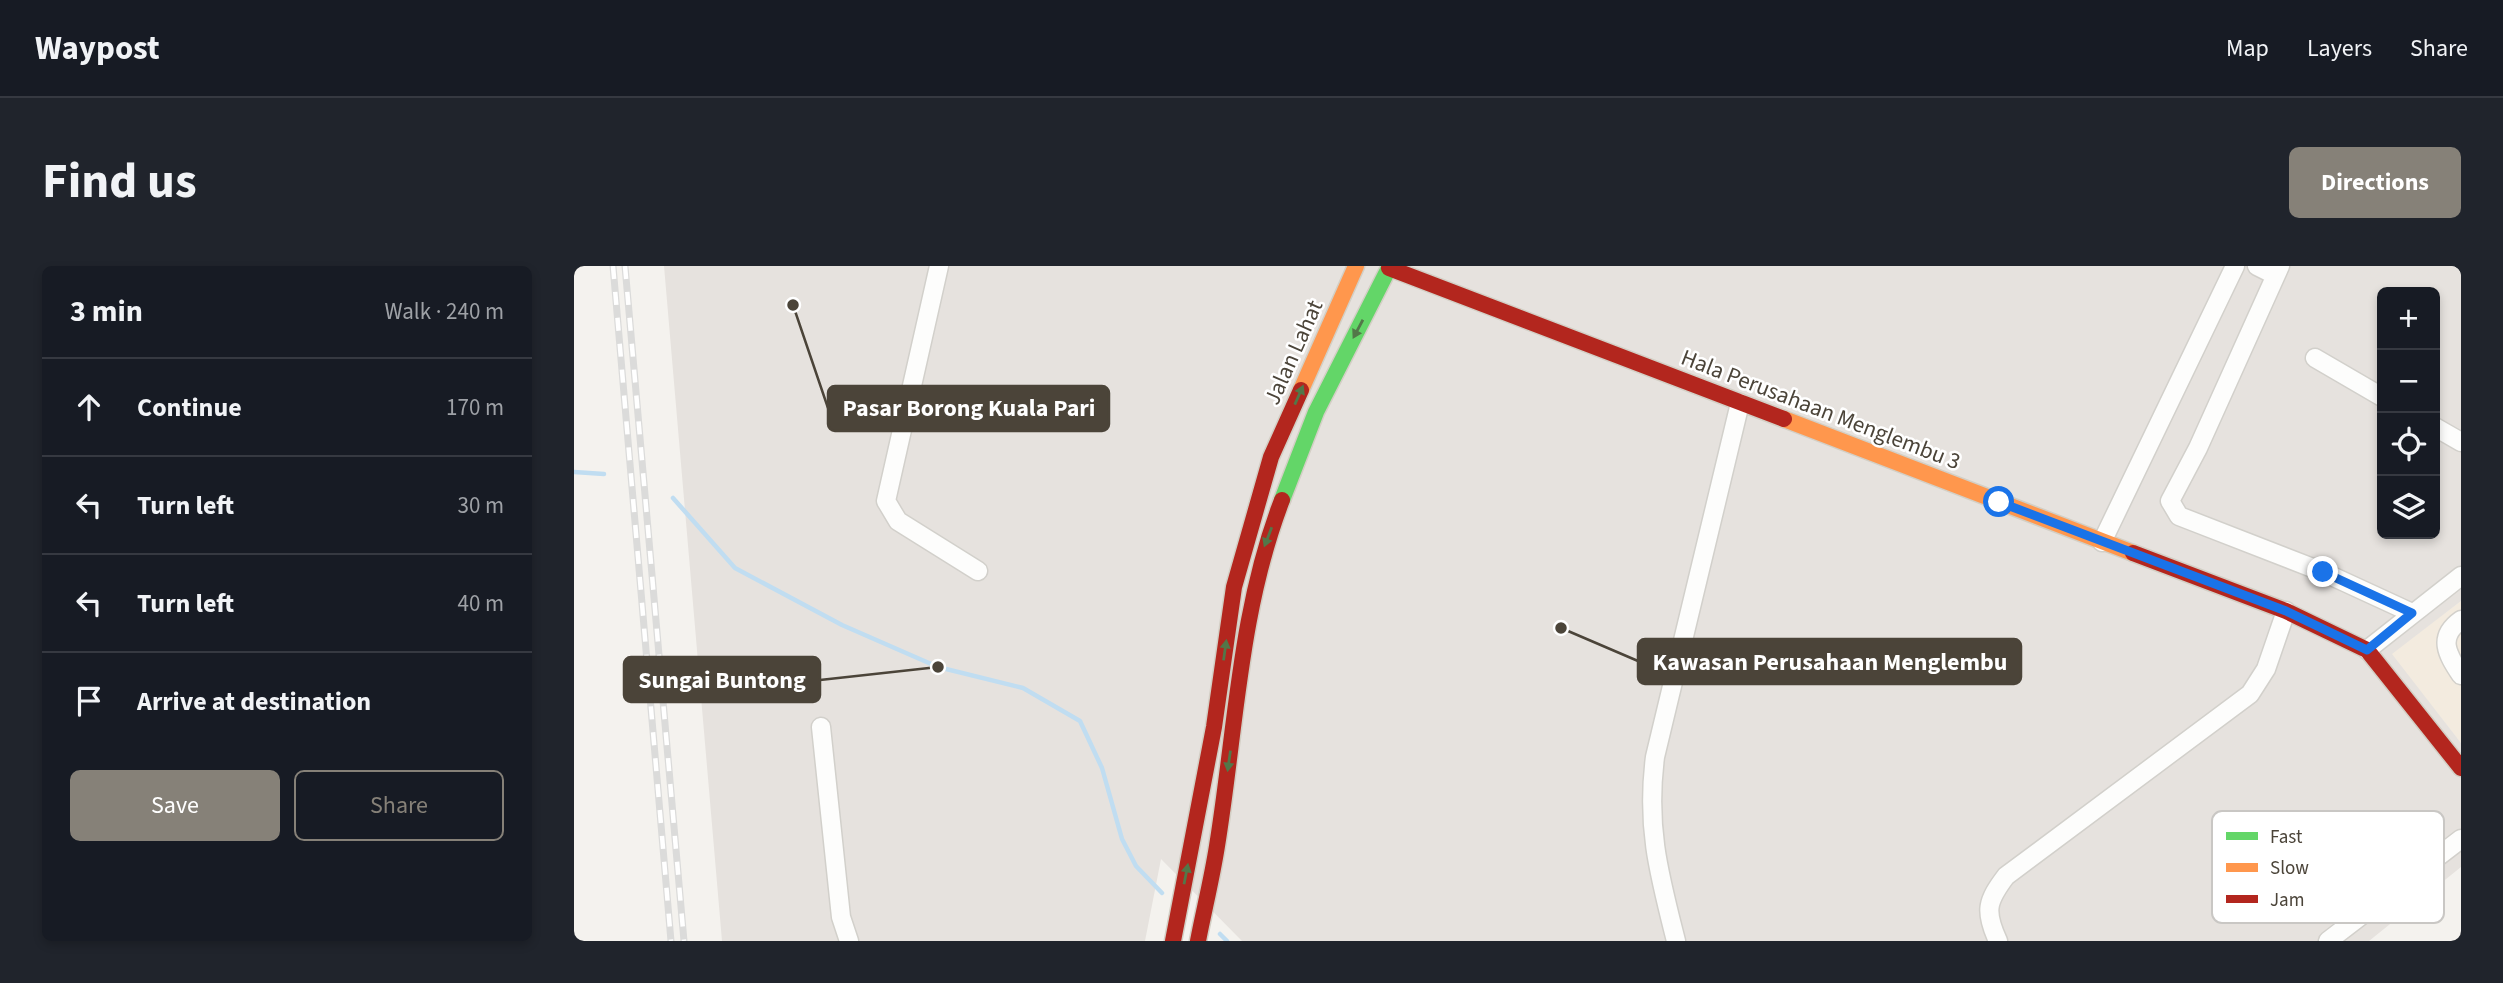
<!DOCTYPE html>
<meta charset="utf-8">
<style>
:root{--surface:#171b24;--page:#20242c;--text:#f1f3f6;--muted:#9ea1a6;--line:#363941;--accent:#868178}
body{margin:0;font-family:"Source Sans 3",sans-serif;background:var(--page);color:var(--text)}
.controls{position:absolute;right:21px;top:21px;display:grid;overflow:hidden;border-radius:10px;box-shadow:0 4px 10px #0003}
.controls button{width:63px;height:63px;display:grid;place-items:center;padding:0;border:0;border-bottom:2px solid var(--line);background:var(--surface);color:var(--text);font:35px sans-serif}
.stop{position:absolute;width:21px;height:21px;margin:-16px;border:5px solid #1a73e8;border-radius:50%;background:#fff}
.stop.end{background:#1a73e8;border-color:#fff;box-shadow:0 2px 7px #0008}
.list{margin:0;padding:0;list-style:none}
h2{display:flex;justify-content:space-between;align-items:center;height:91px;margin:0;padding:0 28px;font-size:30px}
h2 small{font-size:23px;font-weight:400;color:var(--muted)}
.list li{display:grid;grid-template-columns:46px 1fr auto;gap:21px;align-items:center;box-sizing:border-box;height:98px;padding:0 28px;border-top:2px solid var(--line)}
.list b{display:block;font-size:26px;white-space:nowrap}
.list em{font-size:23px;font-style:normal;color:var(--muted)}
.actions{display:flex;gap:14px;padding:21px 28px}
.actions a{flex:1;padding:16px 0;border:2px solid var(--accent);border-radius:10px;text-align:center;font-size:24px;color:var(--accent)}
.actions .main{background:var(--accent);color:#fff}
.icon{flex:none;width:38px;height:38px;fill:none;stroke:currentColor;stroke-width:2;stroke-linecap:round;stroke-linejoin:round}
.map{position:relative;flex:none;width:1887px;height:675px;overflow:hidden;border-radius:10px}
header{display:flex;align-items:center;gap:42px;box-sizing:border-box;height:98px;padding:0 35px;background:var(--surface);border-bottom:2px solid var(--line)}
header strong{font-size:33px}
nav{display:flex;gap:38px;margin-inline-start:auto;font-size:24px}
.intro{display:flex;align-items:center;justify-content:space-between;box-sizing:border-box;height:168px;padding:0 42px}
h1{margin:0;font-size:49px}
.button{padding:18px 32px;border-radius:10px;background:var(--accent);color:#fff;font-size:24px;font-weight:700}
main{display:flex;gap:42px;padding:0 42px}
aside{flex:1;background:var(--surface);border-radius:10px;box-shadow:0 4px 10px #0003}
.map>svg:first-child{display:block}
.commercial{fill:#f3ebdf}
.industrial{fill:#e6e2de;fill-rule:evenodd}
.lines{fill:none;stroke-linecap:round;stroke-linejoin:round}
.stream{stroke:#c0ddf1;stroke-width:4.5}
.street-casing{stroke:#d2d0cb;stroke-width:21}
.fast-casing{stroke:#d3cfc5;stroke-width:19}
.slow-casing{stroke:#d3cfc5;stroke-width:19}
.jam-casing{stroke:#d3cfc5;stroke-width:19}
.street{stroke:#fdfdfc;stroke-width:18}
.fast{stroke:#63d668;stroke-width:16}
.slow{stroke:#ff974d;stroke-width:16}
.jam{stroke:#b3261e;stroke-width:16}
.rail-casing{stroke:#dbdbda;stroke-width:7}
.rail{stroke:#fff;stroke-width:4.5;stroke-dasharray:13;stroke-linecap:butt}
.oneway{fill:#537749}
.route{stroke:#1a73e8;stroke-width:9}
.labels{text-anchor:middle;stroke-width:5;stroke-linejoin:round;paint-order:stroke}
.street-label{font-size:23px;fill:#4b4439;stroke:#fff}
.key{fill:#fff;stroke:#c9c7c4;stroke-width:2}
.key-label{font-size:19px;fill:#4b4439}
.leader{fill:none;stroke:#4b4439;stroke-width:2.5}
.callout-dot{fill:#4b4439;stroke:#fff;stroke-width:2.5}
.callout{fill:#4b4439;stroke:#4b4439;stroke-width:2.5}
.callout-label{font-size:24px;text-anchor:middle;font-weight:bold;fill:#fff}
</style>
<header>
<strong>Waypost</strong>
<nav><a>Map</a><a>Layers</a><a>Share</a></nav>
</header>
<div class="intro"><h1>Find us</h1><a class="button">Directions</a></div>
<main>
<aside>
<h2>3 min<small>Walk · 240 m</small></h2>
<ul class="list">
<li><svg class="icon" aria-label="ahead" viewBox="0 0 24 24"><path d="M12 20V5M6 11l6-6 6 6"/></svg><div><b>Continue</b></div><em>170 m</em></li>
<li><svg class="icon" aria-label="left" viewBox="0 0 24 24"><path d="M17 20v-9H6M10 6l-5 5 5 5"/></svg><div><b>Turn left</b></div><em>30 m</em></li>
<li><svg class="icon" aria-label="left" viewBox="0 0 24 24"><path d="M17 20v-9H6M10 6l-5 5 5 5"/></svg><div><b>Turn left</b></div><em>40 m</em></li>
<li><svg class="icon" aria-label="arrive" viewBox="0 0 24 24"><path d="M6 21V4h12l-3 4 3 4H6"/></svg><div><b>Arrive at destination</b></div></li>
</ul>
<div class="actions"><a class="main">Save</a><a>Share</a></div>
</aside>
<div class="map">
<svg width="1887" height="675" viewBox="0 0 1887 675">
<rect width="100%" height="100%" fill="#f4f2ee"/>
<path class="commercial" d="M1887,335V477L1817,388Z"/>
<path class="industrial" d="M90,0H1887V335L1818,388L1887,477V601L1795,675H668L587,593L571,675H148ZM1808,26H1861V268H1808Z"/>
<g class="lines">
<path class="stream" d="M0,206L30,208
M99,232L161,302L268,359L364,401L449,422L506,455L528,502L548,573L562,600L588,627
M646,668L653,675"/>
<g class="street-casing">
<path id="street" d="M365,0L312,235L324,255L404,305
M1683,0L1701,9
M1706,0L1624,182L1596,235L1605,250L1749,306L1838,347
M1741,92L1808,131
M1861,161L1887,176
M1528,276L1661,0
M1887,354C1863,371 1873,388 1887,409
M1793,384L1887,310
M247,461L267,651L275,675
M1102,675C1085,608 1072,561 1081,491L1166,137
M1424,675C1410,645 1413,635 1432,610L1676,428L1692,403L1712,345
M1754,675L1887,573"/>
</g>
<g class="fast-casing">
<path id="fast" d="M708,234L742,146L816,0"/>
</g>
<g class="slow-casing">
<path id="slow" d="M727,124L782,0
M1210,153L1559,287"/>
</g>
<g class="jam-casing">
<path id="jam" d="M815,2L1210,153
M1559,287L1712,345L1793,384L1887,502
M599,675L640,461L660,321L697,191L727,124
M624,675C630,644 638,612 643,580C662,463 665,346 708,234"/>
</g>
<use href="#street" class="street"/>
<use href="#fast" class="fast"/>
<use href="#slow" class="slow"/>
<use href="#jam" class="jam"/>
<g class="rail-casing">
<path id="rail" d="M39,0L97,675
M51,0L110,675"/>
</g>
<use href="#rail" class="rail"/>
</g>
<defs><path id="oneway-solid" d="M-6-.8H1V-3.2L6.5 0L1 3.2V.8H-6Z" transform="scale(1.75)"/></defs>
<g class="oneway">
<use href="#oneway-solid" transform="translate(784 63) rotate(118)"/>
<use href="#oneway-solid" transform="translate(725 129) rotate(-66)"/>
<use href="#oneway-solid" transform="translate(694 271) rotate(111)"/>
<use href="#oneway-solid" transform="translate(651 384) rotate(-82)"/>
<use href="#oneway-solid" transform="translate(655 495) rotate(98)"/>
<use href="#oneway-solid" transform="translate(612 608) rotate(-79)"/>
</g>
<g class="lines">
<path class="route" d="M1425,236L1712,345L1793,384L1838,347L1749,306"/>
</g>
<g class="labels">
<g class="street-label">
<text transform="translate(719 86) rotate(-66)" y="8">Jalan Lahat</text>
<text transform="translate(1247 143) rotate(21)" y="8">Hala Perusahaan Menglembu 3</text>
</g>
</g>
<rect x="1638" y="545" width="232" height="112" rx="10" class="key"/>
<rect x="1652" y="566" width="32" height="8" fill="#63d668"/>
<rect x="1652" y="597" width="32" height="9" fill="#ff974d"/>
<rect x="1652" y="629" width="32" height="8" fill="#b3261e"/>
<g class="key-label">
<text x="1696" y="577">Fast</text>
<text x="1696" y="608">Slow</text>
<text x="1696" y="640">Jam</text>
</g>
<path class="leader" d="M219 39L254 142M987 362L1064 395M364 401L246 414"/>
<g class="callout-dot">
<circle cx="219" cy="39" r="7"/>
<circle cx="987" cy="362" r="7"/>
<circle cx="364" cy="401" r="7"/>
</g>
<g class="callout">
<rect x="254" y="120" width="281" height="45" rx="7"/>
<rect x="1064" y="373" width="383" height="45" rx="7"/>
<rect x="50" y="391" width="196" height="45" rx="7"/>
</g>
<g class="callout-label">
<text x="395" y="150">Pasar Borong Kuala Pari</text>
<text x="1256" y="404">Kawasan Perusahaan Menglembu</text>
<text x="148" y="422">Sungai Buntong</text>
</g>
</svg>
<div class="controls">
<button>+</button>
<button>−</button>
<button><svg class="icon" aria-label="locate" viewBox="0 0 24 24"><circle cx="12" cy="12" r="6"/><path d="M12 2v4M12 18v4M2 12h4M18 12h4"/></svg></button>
<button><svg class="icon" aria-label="layers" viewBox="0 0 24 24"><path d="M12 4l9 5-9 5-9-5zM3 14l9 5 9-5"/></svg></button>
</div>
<div class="stop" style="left:1425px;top:236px"></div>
<div class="stop end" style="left:1749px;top:306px"></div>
</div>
</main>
